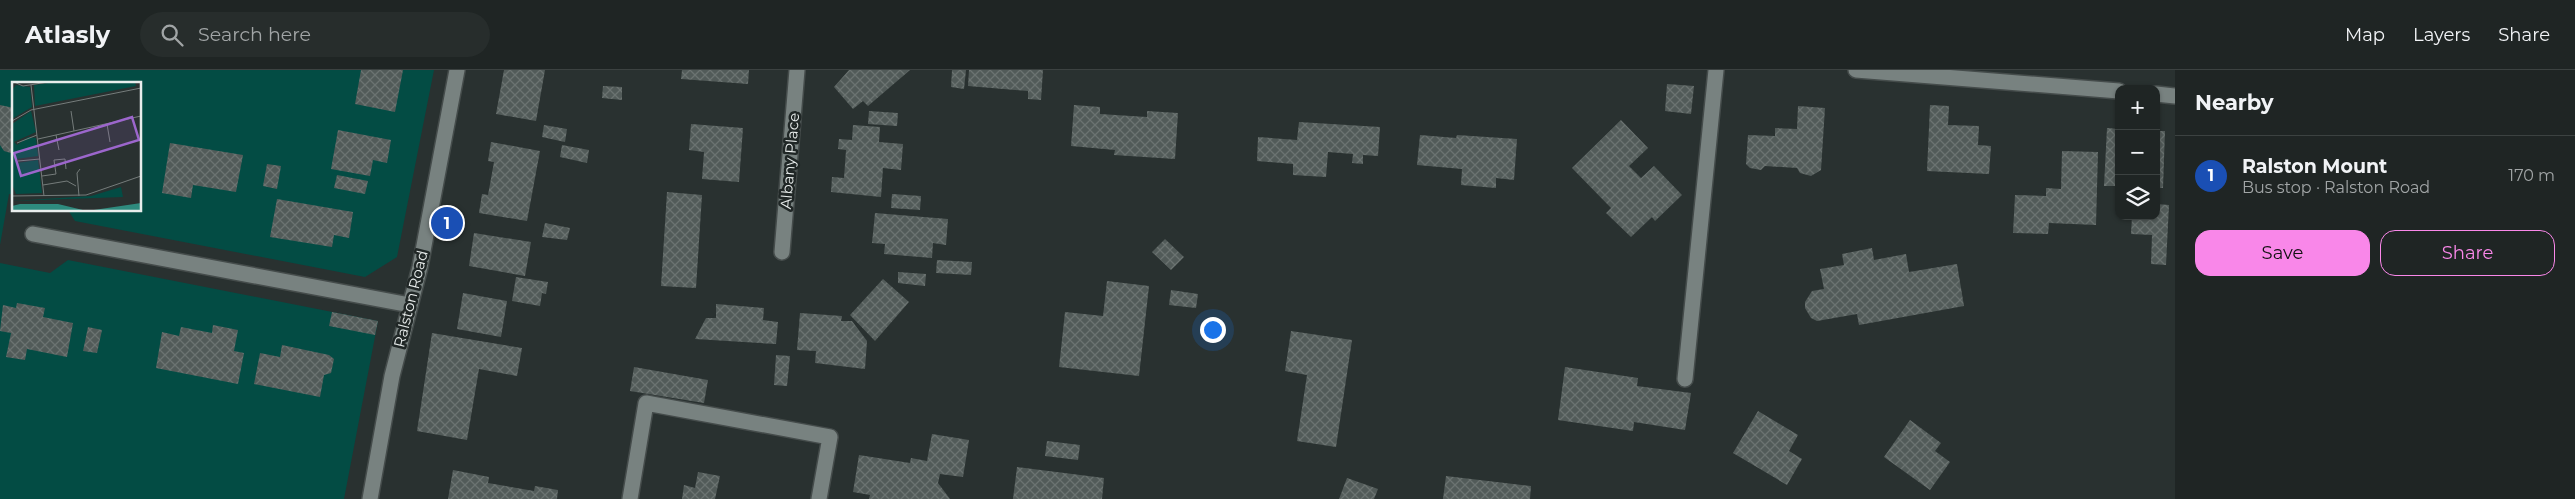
<!DOCTYPE html>
<meta charset="utf-8">
<style>
:root{--surface:#1f2524;--page:#272d2c;--text:#f1f3f6;--muted:#a1a5a6;--line:#3c4241;--accent:#f987e9}
body{margin:0;font-family:Montserrat,sans-serif;background:var(--page);color:var(--text)}
.controls{position:absolute;right:15px;top:15px;display:grid;overflow:hidden;border-radius:10px;box-shadow:0 1px 4px #0004}
.controls button{width:45px;height:45px;display:grid;place-items:center;padding:0;border:0;border-bottom:1px solid var(--line);background:var(--surface);color:var(--text);font:25px sans-serif}
.you{position:absolute;left:1212px;top:259px;width:18px;height:18px;margin:-12px;border:4px solid #fff;border-radius:50%;background:#1a73e8;box-shadow:0 0 0 8px #1a73e833}
.badge{display:grid;place-items:center;width:32px;height:32px;border-radius:50%;background:var(--accent);color:#fff;font-size:16px;font-weight:700}
.pin{position:absolute;translate:-50% -50%;border:2px solid #fff;box-shadow:0 1px 5px #0006}
.list{margin:0;padding:0;list-style:none}
h2{display:flex;justify-content:space-between;align-items:center;height:65px;margin:0;padding:0 20px;font-size:21px}
h2 small{font-size:16px;font-weight:400;color:var(--muted)}
.list li{display:grid;grid-template-columns:32px 1fr auto;gap:15px;align-items:center;box-sizing:border-box;height:80px;padding:0 20px;border-top:1px solid var(--line)}
.list b{display:block;font-size:19px;white-space:nowrap}
.list p{margin:0;font-size:16px;white-space:nowrap;color:var(--muted)}
.list em{font-size:16px;font-style:normal;color:var(--muted)}
.actions{display:flex;gap:10px;padding:15px 20px}
.actions a{flex:1;padding:11px 0;border:1px solid var(--accent);border-radius:15px;text-align:center;font-size:18px;color:var(--accent)}
.actions .main{background:var(--accent);color:#111}
.icon{flex:none;width:28px;height:28px;fill:none;stroke:currentColor;stroke-width:2;stroke-linecap:round;stroke-linejoin:round}
.map{position:relative;flex:none;width:2175px;height:429px;overflow:hidden}
header{display:flex;align-items:center;gap:30px;box-sizing:border-box;height:70px;padding:0 25px;background:var(--surface);border-bottom:1px solid var(--line)}
header strong{font-size:24px}
nav{display:flex;gap:28px;margin-inline-start:auto;font-size:18px}
.search{width:350px;height:45px;background:var(--page);display:flex;align-items:center;gap:12px;box-sizing:border-box;padding:0 18px;border-radius:28px;color:var(--muted);font-size:19px}
main{display:flex}
aside{flex:1;background:var(--surface)}
.map>svg:first-child{display:block}
.garden{fill:#034c44}
.building{fill:url(#building-cross-hatch)}
.lines{fill:none;stroke-linecap:round;stroke-linejoin:round}
.lane-casing{stroke:#454c4b;stroke-width:18}
.street-casing{stroke:#454c4b;stroke-width:18}
.lane{stroke:#788280;stroke-width:15}
.street{stroke:#788280;stroke-width:15}
.labels{text-anchor:middle;stroke-width:5;stroke-linejoin:round;paint-order:stroke}
.street-label{font-size:15px;fill:#e8edec;stroke:#202726}
.inset-road{fill:none;stroke:#757c7b;stroke-width:1}
.view{fill:#9c66cc;fill-opacity:0.15;stroke:#9c66cc;stroke-width:2.5}
.inset-edge{fill:none;stroke:#e8edec;stroke-width:2.5}
</style>
<header>
<strong>Atlasly</strong>
<div class="search"><svg class="icon" aria-label="search" viewBox="0 0 24 24"><circle cx="10" cy="10" r="6"/><path d="M15 15l6 6"/></svg>Search here</div>
<nav><a>Map</a><a>Layers</a><a>Share</a></nav>
</header>
<main>
<div class="map">
<svg width="2175" height="429" viewBox="0 0 2175 429">
<defs>
<pattern id="building-cross-hatch" width="8" height="8" patternUnits="userSpaceOnUse" patternTransform="scale(1.25)"><rect width="8" height="8" fill="#525b59"/><path d="M0 0l8 8M0 8l8-8" fill="none" stroke="#6b7371"/></pattern>
</defs>
<rect width="100%" height="100%" fill="#293130"/>
<path class="garden" d="M0,0H434L397,187L365,207L75,151L68,140H140V14H14V124H9L0,175Z
M68,190L378,251L344,429H0V193L50,203Z"/>
<path class="building" d="M361,0H403L395,42L355,34Z
M504,0H545L536,51L496,44Z
M682,0H749L748,14L681,9Z
M849,0H910L868,36L863,31L853,39L834,17Z
M952,0H966L964,19L951,17Z
M969,0H1043L1041,30L1028,29V21L968,16Z
M1667,14L1694,16L1691,44L1665,41Z
M603,16L622,17V30L602,28Z
M0,35L14,38V84L4,81L0,75Z
M1074,35L1100,37V44L1147,47V41L1178,43L1175,89L1114,85L1115,80L1071,76Z
M1930,35L1949,36L1948,55L1979,56L1978,75L1991,76L1989,104L1927,101Z
M1798,36L1825,38L1821,100L1811,106L1800,103L1797,98L1765,96L1761,100L1750,98L1746,94L1748,65L1775,66V58L1797,59Z
M869,41L898,43L897,56L868,54Z
M1621,50L1648,78L1629,96L1641,108L1654,96L1682,125L1655,151L1652,147L1631,167L1606,143L1611,138L1572,98Z
M1299,52L1380,57L1378,86L1363,85V94L1352,93L1353,84L1328,82L1326,107L1293,105V94L1257,91L1258,67L1297,70Z
M691,54L743,58L739,112L702,109L704,82L689,80Z
M544,55L567,59L565,72L542,67Z
M853,55L880,57L879,72L903,74L901,100L883,98L881,127L831,122L832,107L844,108L846,80L838,79L839,69L852,70Z
M2107,58L2119,59V116H2104Z
M338,60L391,70L387,93L373,90L370,106L331,99Z
M2156,61H2165L2163,118H2156Z
M1420,65L1456,68L1457,65L1517,69L1514,110L1496,108V118L1461,115L1462,99L1417,95Z
M491,72L540,81L527,151L479,143L482,124L488,125L494,92L488,91Z
M170,73L243,85L236,122L193,115L191,128L162,123Z
M562,75L589,80L587,93L560,87Z
M2062,81L2098,82L2096,155L2049,153L2048,164L2013,163L2015,125L2046,126V118L2061,119Z
M267,94L281,96L277,119L263,116Z
M337,105L368,111L365,124L334,118Z
M667,122L702,125L696,218L661,216Z
M892,124L921,126L920,140L891,138Z
M277,129L353,142L349,168L334,165L332,177L270,167Z
M2156,134L2169,135L2166,195L2151,194L2152,165L2131,164L2132,146H2156Z
M875,143L948,149L946,175L933,173L932,188L884,184L885,174L872,173Z
M545,153L570,158L567,170L542,167Z
M474,163L531,172L525,206L469,196Z
M1165,169L1184,187L1171,200L1152,182Z
M1872,178L1874,190L1906,184L1909,202L1957,194L1964,236L1859,255L1857,244L1817,251L1811,248L1805,238V232L1812,221L1824,219L1820,199L1844,195L1842,184Z
M937,190L972,192L971,205L936,203Z
M898,202L926,204L925,216L898,213Z
M516,207L548,212L546,224L542,223L540,236L512,231Z
M883,209L909,232L875,271L850,245Z
M1107,211L1149,216L1139,306L1059,297L1065,242L1103,246Z
M1171,220L1198,224L1196,238L1169,235Z
M463,223L507,231L501,267L457,259Z
M17,233L45,238L43,247L73,253L67,287L27,279L25,290L6,287L11,263L0,261L3,235L16,238Z
M716,234L764,238L763,250L778,252L776,274L695,269L706,248H716Z
M332,242L378,251L375,265L329,256Z
M800,243L842,246L841,251H852L867,271L865,299L815,293L816,281L797,280Z
M213,255L238,260L234,281L244,283L238,314L156,298L162,262L179,266L181,257L212,263Z
M88,257L102,260L97,283L83,281Z
M1291,261L1352,270L1336,377L1297,371L1307,305L1285,301Z
M432,263L522,278L517,306L479,299L467,370L417,361Z
M282,275L329,285L334,289L331,303L324,305L320,327L254,314L260,283L280,287Z
M776,285L790,286L787,316L774,315Z
M634,297L708,310L704,333L630,321Z
M1565,297L1638,308L1637,316L1691,323L1685,360L1634,352L1633,361L1558,350Z
M1758,341L1798,365L1789,381L1802,389L1787,415L1733,383Z
M1910,350L1941,373L1935,381L1950,392L1930,420L1884,387Z
M932,364L969,370L963,407L940,404L938,413L950,429H869L870,425L853,422L859,385L910,393L911,388L927,391Z
M1047,371L1080,375L1078,390L1045,386Z
M1017,397L1104,408L1102,429H1013Z
M453,400L489,407L488,413L534,421L535,416L558,420L557,429H448Z
M698,402L720,406L715,429H682L684,415L695,418Z
M1446,406L1531,416L1530,429H1443Z
M1347,408L1378,419L1374,429H1339Z"/>
<g class="lines">
<g class="lane-casing">
<path id="lane" d="M1685,309L1716,0
M630,429L646,333L830,367L819,429"/>
</g>
<g class="street-casing">
<path id="street" d="M1856,0L2119,21
M2156,24L2175,26
M33,164L410,235
M782,182L797,0
M370,429L392,306L420,197L457,0"/>
</g>
<use href="#lane" class="lane"/>
<use href="#street" class="street"/>
</g>
<g class="labels">
<g class="street-label">
<text transform="translate(790 91) rotate(-85)" y="5">Albany Place</text>
<text transform="translate(411 229) rotate(-76)" y="5">Ralston Road</text>
</g>
</g>
<g transform="translate(12 12)">
<rect width="129" height="129" fill="#293130"/>
<path d="M109,105L111,115L0,119L79,114Z" fill="#034c44"/>
<path d="M43,0H123L124,4L23,24L22,3ZM4,3L18,5L20,25L0,37V8ZM19,29L24,50L2,60L5,63L16,55L24,56L26,74L4,77L5,81L26,78L30,111L4,112L0,102V42Z" fill="#034c44"/>
<path d="M129,121V129H0V124L8,122H46L75,129Z" fill="#2e8b7e"/>
<path class="inset-road" d="M2,0L11,4L36,0M19,3L32,114M59,29L62,49M0,39L19,28L129,6M95,42L98,60M44,53L47,68M26,57L129,34M5,61L25,53M6,79L28,77M30,94L44,92L42,78L53,77L54,87M31,103L55,99L64,104M0,114L74,113L129,94M67,114L65,91L68,87"/>
<path class="view" d="M120,35L127,58L9,94L2,71Z"/>
<rect width="129" height="129" class="inset-edge"/>
</g>
</svg>
<div class="controls">
<button>+</button>
<button>−</button>
<button><svg class="icon" aria-label="layers" viewBox="0 0 24 24"><path d="M12 4l9 5-9 5-9-5zM3 14l9 5 9-5"/></svg></button>
</div>
<div class="you"></div>
<div class="pin badge" style="left:447px;top:153px;background:#1a4fb4">1</div>
</div>
<aside>
<h2>Nearby<small></small></h2>
<ul class="list">
<li><span class="badge" style="background:#1a4fb4">1</span><div><b>Ralston Mount</b><p>Bus stop · Ralston Road</p></div><em>170 m</em></li>
</ul>
<div class="actions"><a class="main">Save</a><a>Share</a></div>
</aside>
</main>
